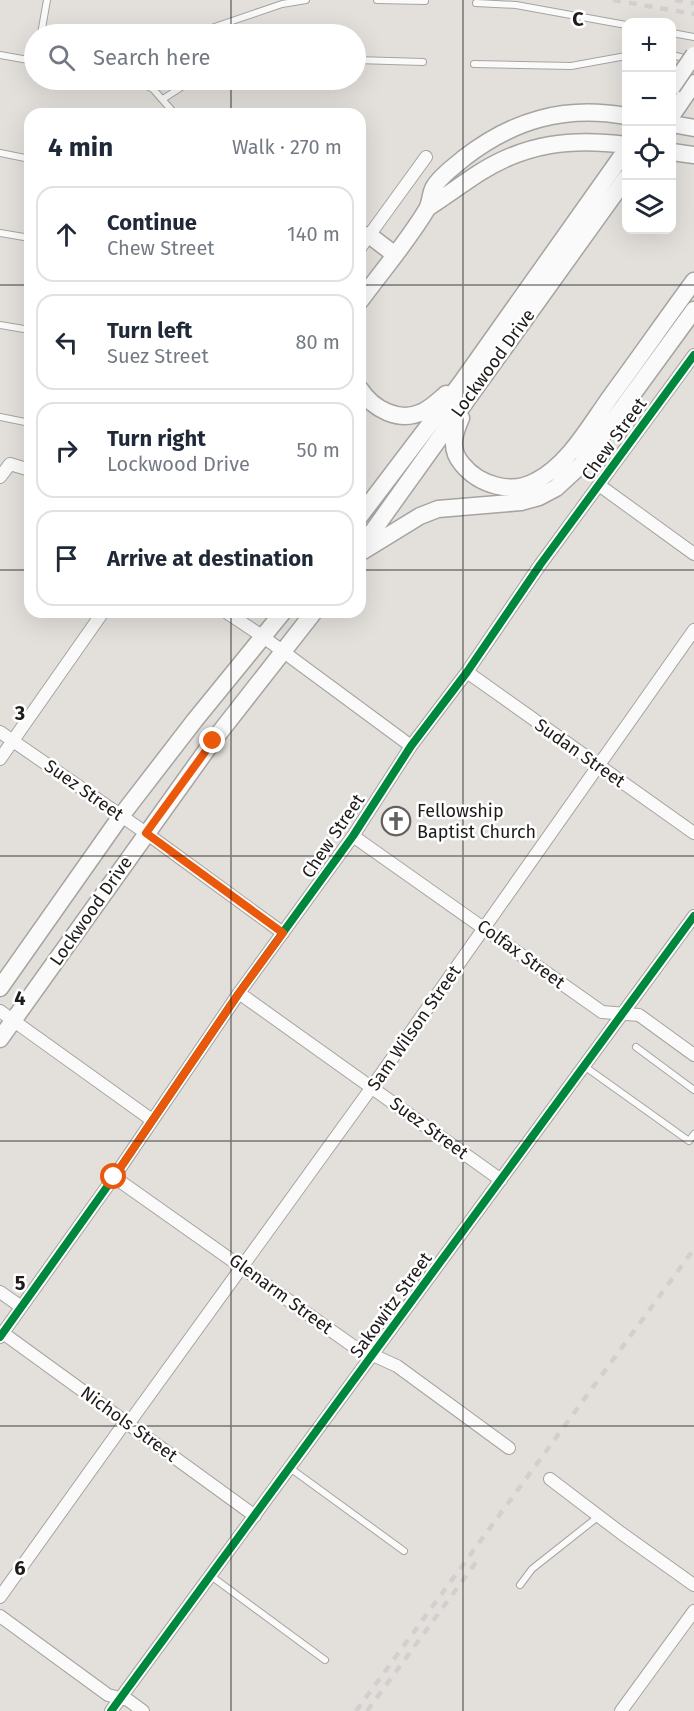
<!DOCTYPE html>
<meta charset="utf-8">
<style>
:root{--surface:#fff;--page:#f2f2f3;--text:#1f2937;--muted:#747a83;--line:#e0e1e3}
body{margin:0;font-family:"Fira Sans",sans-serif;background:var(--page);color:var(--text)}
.controls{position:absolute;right:18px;top:18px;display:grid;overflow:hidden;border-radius:12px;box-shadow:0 6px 24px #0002}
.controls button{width:54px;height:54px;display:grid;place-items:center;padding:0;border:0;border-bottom:2px solid var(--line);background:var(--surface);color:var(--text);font:30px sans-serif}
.stop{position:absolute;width:18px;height:18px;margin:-14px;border:4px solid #ea580c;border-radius:50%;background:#fff}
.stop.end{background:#ea580c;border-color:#fff;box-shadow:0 2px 6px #0008}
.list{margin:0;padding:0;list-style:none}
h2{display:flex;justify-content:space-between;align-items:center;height:78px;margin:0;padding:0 24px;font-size:26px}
h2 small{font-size:20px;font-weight:400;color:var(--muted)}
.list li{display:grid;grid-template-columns:39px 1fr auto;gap:18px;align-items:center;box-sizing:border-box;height:96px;margin:0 12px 12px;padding:0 12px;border:2px solid var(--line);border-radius:18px}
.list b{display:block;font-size:22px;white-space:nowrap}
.list p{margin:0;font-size:20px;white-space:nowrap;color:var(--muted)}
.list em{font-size:20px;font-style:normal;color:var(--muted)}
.icon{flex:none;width:33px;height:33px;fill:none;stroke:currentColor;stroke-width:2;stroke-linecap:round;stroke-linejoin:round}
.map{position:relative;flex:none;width:694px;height:1711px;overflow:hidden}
.search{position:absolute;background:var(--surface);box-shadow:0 6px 24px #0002;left:24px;top:24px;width:342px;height:66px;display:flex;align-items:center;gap:15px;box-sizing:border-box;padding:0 21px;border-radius:33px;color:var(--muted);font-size:22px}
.panel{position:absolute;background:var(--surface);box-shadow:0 6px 24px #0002;left:24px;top:108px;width:342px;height:510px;border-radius:18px}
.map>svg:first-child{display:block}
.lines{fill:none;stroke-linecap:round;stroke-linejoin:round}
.lane-casing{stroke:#a6a4a1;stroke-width:8}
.street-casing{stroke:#a6a4a1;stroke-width:14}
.secondary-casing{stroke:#a6a4a1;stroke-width:19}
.lane{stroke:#fbfafa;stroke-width:6}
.street{stroke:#fbfafa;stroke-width:12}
.secondary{stroke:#fbfafa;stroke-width:16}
.rail{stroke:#d1d0cf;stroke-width:4.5;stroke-dasharray:8 8;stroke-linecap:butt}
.secondary-bridge-casing{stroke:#a6a4a1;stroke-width:19;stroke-linecap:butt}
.secondary-bridge{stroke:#fbfafa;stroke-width:16}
.cycleway-casing{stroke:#fff;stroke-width:11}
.cycleway{stroke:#00873e;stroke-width:8}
.route{stroke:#ea580c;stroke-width:8}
.grid{fill:none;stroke:#1e1c1a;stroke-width:1.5;stroke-opacity:0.55}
.labels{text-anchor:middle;stroke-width:5;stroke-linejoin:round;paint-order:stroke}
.street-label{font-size:18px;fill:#1e1c1a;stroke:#fff}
.poi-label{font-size:18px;fill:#1e1c1a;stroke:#fff;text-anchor:start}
.grid-label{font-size:20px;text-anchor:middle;font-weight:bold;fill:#1e1c1a;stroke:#fff;stroke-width:5;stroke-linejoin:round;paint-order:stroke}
</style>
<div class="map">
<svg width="694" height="1711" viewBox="0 0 694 1711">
<rect width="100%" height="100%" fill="#e3e0dc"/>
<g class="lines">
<g class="lane-casing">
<path id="lane" d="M377,0L425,1
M476,3L516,5L626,25
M672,33L694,37
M41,34L47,0
M194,34L282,4L306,0
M0,55L34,61
M672,55L688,59
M356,60L423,62
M474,64L571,66L626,56
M134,80L153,89L175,114
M163,99L183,86L203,80
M0,153L30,159
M0,233L30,238
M0,325L30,330
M0,417L30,423
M636,1047L694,1090
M584,1066L689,1141L694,1134
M290,1468L404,1551
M211,1576L325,1660
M520,1585L532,1569L599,1516"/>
</g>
<g class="street-casing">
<path id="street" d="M360,248L426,157
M0,477L10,464L30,470
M599,485L694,554
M226,612L262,636L411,746
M467,672L694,833
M0,732L146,833L283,933
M0,759L103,612
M353,836L602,1012L639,1015L694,1055
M239,993L501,1180
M0,1011L152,1120
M114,1177L353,1346L397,1366L509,1448
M0,1292L20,1306
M3,1333L255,1516
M0,1337L114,1177L239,993L353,836L411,746L467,672L540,565L694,355
M129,1423L372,1087L694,630
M550,1479L621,1533L694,1585
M0,1597L126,1421
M0,1616L108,1695L128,1700L143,1711
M111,1711L694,916
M621,1711L694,1611"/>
</g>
<g class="secondary-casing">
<path id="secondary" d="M672,115L694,83
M672,124L694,128
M672,152L694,155
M429,207C446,196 462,184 479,173C526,143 572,138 626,145
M369,235L394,254
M360,301C382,271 408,241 427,209C431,202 430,193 434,187C440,176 455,166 464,158C513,120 565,105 626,116
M360,389C373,409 399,423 422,412C431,408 439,400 446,394
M461,418C454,434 449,449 462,464C479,485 512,495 536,481C569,464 590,425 611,396C639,358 666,319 694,281
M360,516L461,383L626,150
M360,549L626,178
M363,551L420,516L438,509L521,502L539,497L556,488L581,465L694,310
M0,988L121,816L195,720L283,612
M0,1039L213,741L314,612"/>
</g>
<use href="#lane" class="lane"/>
<use href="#street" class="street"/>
<use href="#secondary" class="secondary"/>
<path class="rail" d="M613,0L694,14
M675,0L694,3
M356,1711L694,1249
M367,1711L477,1561"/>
<g class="secondary-bridge-casing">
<path id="secondary-bridge" d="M672,87L694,55"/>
</g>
<use href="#secondary-bridge" class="secondary-bridge"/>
<g class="cycleway-casing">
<path id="cycleway" d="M0,1337L114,1177L239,993L353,836L411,746L467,672L540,565L694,355
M111,1711L694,916"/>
</g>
<use href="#cycleway" class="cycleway"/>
</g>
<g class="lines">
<path class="route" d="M114,1177L239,993L283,933L146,833L213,741"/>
</g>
<path class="grid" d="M231,0V34M463,0V1711M231,80V114M0,285H30M360,285H694M0,570H30M360,570H694M231,612V1711M0,856H694M0,1141H694M0,1426H694"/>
<defs>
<g id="church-ring" transform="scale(1.5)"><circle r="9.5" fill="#fff" stroke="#63615e" stroke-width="1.5"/><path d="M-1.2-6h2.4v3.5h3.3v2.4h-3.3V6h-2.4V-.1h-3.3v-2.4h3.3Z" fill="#63615e"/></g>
</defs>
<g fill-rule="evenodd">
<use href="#church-ring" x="396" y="821"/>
</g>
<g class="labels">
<g class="street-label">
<text transform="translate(493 363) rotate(-54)" y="6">Lockwood Drive</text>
<text transform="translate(614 439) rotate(-54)" y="6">Chew Street</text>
<text transform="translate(580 753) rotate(35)" y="6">Sudan Street</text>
<text transform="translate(84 790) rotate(35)" y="6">Suez Street</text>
<text transform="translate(333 836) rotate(-56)" y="6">Chew Street</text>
<text transform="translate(91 911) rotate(-55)" y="6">Lockwood Drive</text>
<text transform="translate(521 954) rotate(36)" y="6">Colfax Street</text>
<text transform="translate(414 1028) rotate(-55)" y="6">Sam Wilson Street</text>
<text transform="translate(429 1128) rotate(36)" y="6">Suez Street</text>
<text transform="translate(281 1294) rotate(36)" y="6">Glenarm Street</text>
<text transform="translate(391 1305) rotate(-54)" y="6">Sakowitz Street</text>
<text transform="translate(129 1424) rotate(36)" y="6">Nichols Street</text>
</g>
<g class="poi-label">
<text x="417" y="817">Fellowship<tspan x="417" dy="21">Baptist Church</tspan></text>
</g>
</g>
<g class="grid-label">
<text x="578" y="26">C</text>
<text x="20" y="720">3</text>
<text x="20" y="1005">4</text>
<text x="20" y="1290">5</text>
<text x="20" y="1575">6</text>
</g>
</svg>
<div class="controls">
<button>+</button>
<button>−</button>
<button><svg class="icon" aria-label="locate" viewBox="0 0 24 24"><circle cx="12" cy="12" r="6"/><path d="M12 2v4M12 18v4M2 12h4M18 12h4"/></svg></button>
<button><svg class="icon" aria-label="layers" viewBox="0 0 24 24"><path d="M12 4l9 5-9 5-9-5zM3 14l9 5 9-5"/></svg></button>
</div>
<div class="stop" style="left:114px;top:1177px"></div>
<div class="stop end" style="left:213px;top:741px"></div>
<div class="search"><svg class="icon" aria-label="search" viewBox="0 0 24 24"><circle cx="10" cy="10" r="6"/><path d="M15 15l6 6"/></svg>Search here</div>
<section class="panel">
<h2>4 min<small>Walk · 270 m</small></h2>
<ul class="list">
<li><svg class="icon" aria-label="ahead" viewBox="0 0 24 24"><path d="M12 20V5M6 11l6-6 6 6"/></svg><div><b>Continue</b><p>Chew Street</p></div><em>140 m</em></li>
<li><svg class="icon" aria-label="left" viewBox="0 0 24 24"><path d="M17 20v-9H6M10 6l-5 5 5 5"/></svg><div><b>Turn left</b><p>Suez Street</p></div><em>80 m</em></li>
<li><svg class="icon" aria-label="right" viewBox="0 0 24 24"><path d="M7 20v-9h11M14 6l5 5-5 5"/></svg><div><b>Turn right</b><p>Lockwood Drive</p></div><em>50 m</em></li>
<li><svg class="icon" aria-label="arrive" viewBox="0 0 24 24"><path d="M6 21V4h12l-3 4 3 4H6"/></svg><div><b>Arrive at destination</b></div></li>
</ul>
</section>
</div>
